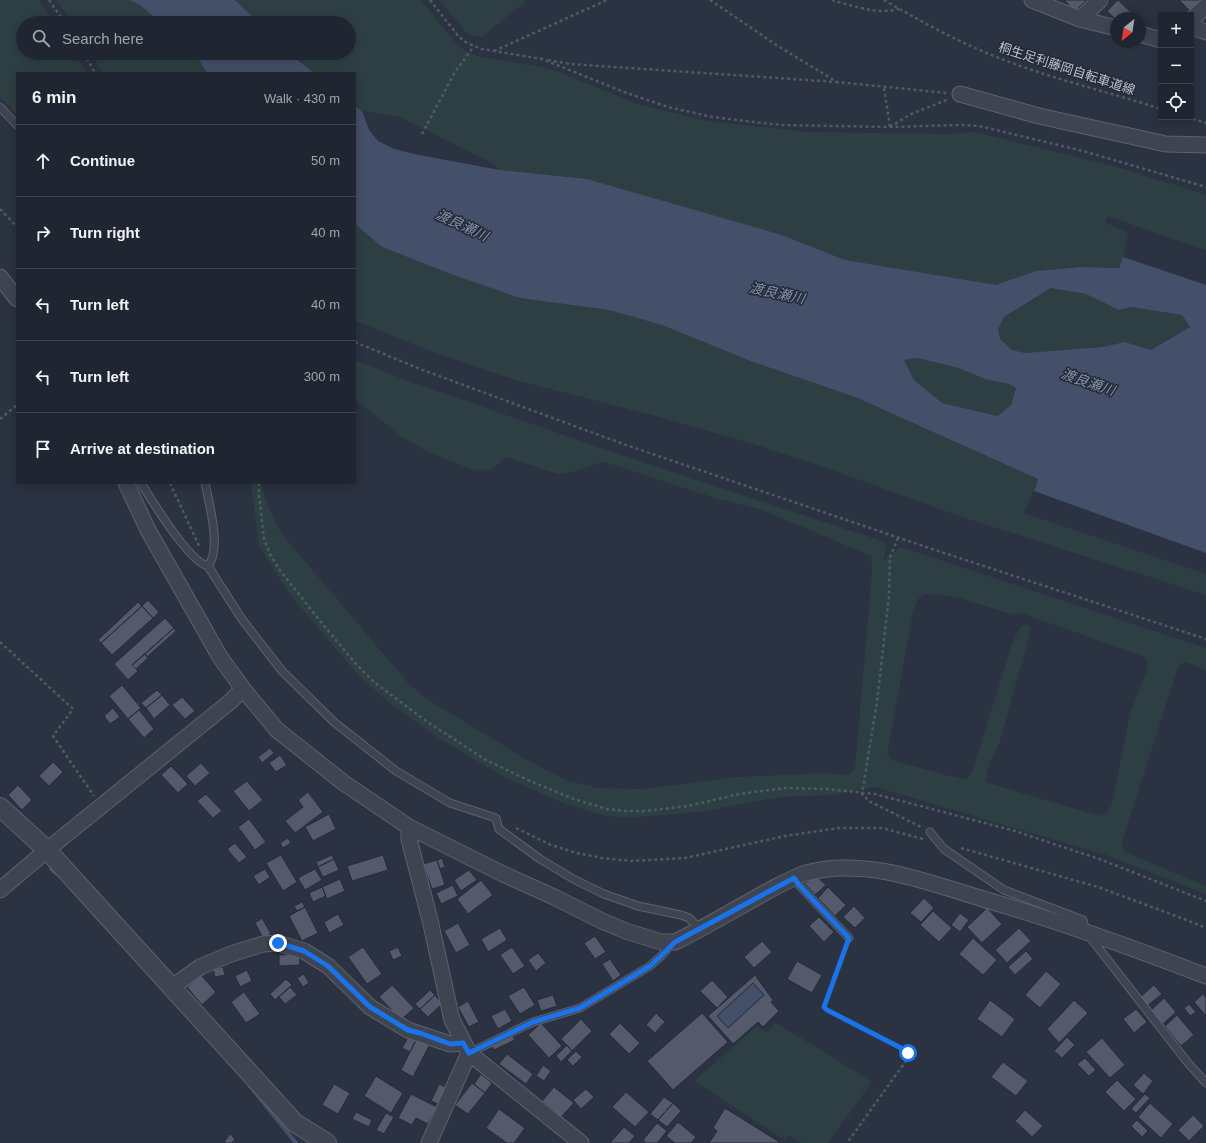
<!DOCTYPE html>
<meta charset="utf-8">
<style>
:root{--surface:#202631;--page:#282e39;--text:#f1f3f6;--muted:#a2a5ab;--line:#3d434d}
body{margin:0;font-family:Helvetica,"Noto Sans JP",sans-serif;background:var(--page);color:var(--text)}
.controls{position:absolute;right:12px;top:12px;display:grid;overflow:hidden;border-radius:0px;box-shadow:0 2px 10px #0003}
.controls button{width:36px;height:36px;display:grid;place-items:center;padding:0;border:0;border-bottom:1px solid var(--line);background:var(--surface);color:var(--text);font:20px sans-serif}
.compass{position:absolute;left:1110px;top:12px;width:36px;height:36px;border-radius:50%;background:var(--surface);box-shadow:0 2px 10px #0003;rotate:210deg}
.stop{position:absolute;width:12px;height:12px;margin:-9px;border:3px solid #1a73e8;border-radius:50%;background:#fff}
.stop.end{background:#1a73e8;border-color:#fff;box-shadow:0 1px 4px #0008}
.list{margin:0;padding:0;list-style:none}
h2{display:flex;justify-content:space-between;align-items:center;height:52px;margin:0;padding:0 16px;font-size:17px}
h2 small{font-size:13px;font-weight:400;color:var(--muted)}
.list li{display:grid;grid-template-columns:26px 1fr auto;gap:12px;align-items:center;box-sizing:border-box;height:72px;padding:0 16px;border-top:1px solid var(--line)}
.list b{display:block;font-size:15px;white-space:nowrap}
.list em{font-size:13px;font-style:normal;color:var(--muted)}
.icon{flex:none;width:22px;height:22px;fill:none;stroke:currentColor;stroke-width:2;stroke-linecap:round;stroke-linejoin:round}
.map{position:relative;flex:none;width:1206px;height:1143px;overflow:hidden}
.search{position:absolute;background:var(--surface);box-shadow:0 2px 10px #0003;left:16px;top:16px;width:340px;height:44px;display:flex;align-items:center;gap:10px;box-sizing:border-box;padding:0 14px;border-radius:22px;color:var(--muted);font-size:15px}
.panel{position:absolute;background:var(--surface);box-shadow:0 2px 10px #0003;left:16px;top:72px;width:340px;height:412px;border-radius:0px}
.map>svg:first-child{display:block}
.green{fill:#2e3f43;fill-rule:evenodd}
.water{fill:#445069;fill-rule:evenodd}
.lines{fill:none;stroke-linecap:round;stroke-linejoin:round}
.stream{stroke:#445069;stroke-width:4}
.building{fill:#545a6b;stroke:#252b38;fill-rule:evenodd}
.service-casing{stroke:#5d626e;stroke-width:9}
.minor-casing{stroke:#5d626e;stroke-width:17}
.tertiary-casing{stroke:#5d626e;stroke-width:20}
.path{stroke:#4d5c61;stroke-width:2.5;stroke-dasharray:3 3;stroke-linecap:butt}
.service{stroke:#3f4451;stroke-width:7}
.minor{stroke:#3f4451;stroke-width:15}
.tertiary{stroke:#3f4451;stroke-width:18}
.route{stroke:#1a73e8;stroke-width:5}
.labels{text-anchor:middle;stroke-width:3;stroke-linejoin:round;paint-order:stroke}
.street-label{font-size:13px;fill:#bcc0cb;stroke:#232936}
.water-label{font-size:14px;font-style:italic;fill:#8693ae;stroke:#232936}
</style>
<div class="map">
<svg width="1206" height="1143" viewBox="0 0 1206 1143">
<rect width="100%" height="100%" fill="#2b3241"/>
<path class="green" d="M0,0H39L55,23H23V53H74L87,73H17V115L0,97Z
M56,0H129L140,5L161,23H72Z
M235,0H421L452,39L462,49L480,57L541,67L559,72L637,104L706,121L807,132L948,134L972,132L992,136L1114,166L1206,195V250L1107,216L1106,223L1128,233L1123,257L1119,268L1081,267L1036,271L996,286L845,260L782,235L587,179L500,170L492,163L400,117L362,111L355,106V73H314L290,53H349V23H259Z
M439,0H527L482,37L467,34Z
M91,53H195L207,73H103Z
M355,224L382,247L456,276L520,298L609,310L662,325L753,362L855,397L1038,479L1024,513L1206,574V595L959,516L835,471L747,442L648,414L515,380L425,349L359,322L355,320Z
M1051,288L1086,294L1119,310L1131,307L1182,315L1190,327L1151,350L1125,342L1102,347L1025,353L1012,350L1000,339L998,329L1004,317Z
M918,358L958,368L988,380L1009,384L1016,388L1011,405L998,416L942,403L914,380L904,360Z
M355,360L403,379L598,447L879,540L886,543L884,560L900,547L1206,648V670L1186,662L1179,664L1122,842L1123,849L1127,853L1206,886V894L1106,855L876,787L834,795L780,797L699,812L626,818L606,816L566,804L506,778L440,739L390,703L361,678L291,596L259,546L251,483H260L268,506L281,533L409,684L427,699L529,761L568,781L599,788L643,789L738,777L826,773L847,775L855,769L872,572L871,556L760,509L715,498L621,467L602,462L568,473L558,474L506,457L491,470H474L428,452L402,437L355,399ZM933,594L956,597L1014,615L1021,613L1143,656L1148,661V667L1130,714L1112,804L1107,812L1100,816L985,782L990,763L1000,741L1030,633V628L1028,625H1024L1019,629L1012,644L971,775L965,780L891,760L887,755L912,617L917,600L923,595Z
M775,1022L872,1082L828,1143H802L789,1135L785,1140L694,1081L757,1026L767,1033Z"/>
<path class="water" d="M129,0H235L259,23H161L140,5Z
M195,53H289L314,73H207Z
M355,106L362,111L369,130L378,141L394,149L414,154L500,170L587,179L782,235L845,260L996,285L1036,271L1081,267L1119,268L1123,257L1206,285V553L1034,491L1038,479L855,397L753,362L662,325L609,310L520,298L456,276L382,247L355,224ZM1051,288L1086,294L1119,310L1131,307L1182,315L1190,327L1151,350L1125,342L1102,347L1025,353L1012,350L1000,339L998,329L1004,317ZM918,358L958,368L988,380L1009,384L1016,388L1011,405L998,416L942,403L914,380L904,360Z
M753,983L764,995L728,1028L717,1016Z"/>
<g class="lines">
<path class="stream" d="M51,869L57,874
M250,1086L296,1143"/>
</g>
<path class="building" d="M1064,0H1087L1075,11Z
M1118,0L1133,14L1129,18H1116V20L1107,11Z
M1179,0H1203L1192,13Z
M148,600L159,612L153,618L142,606Z
M138,602L142,606L101,643L98,640Z
M142,606L153,618L112,655L101,643Z
M165,618L174,628L132,665L138,671L128,680L114,664Z
M174,628L176,631L147,657L145,654Z
M145,654L148,658L136,669L132,665Z
M122,685L141,708L128,719L109,696Z
M157,690L162,695L146,708L141,703Z
M162,695L170,705L154,719L146,708Z
M182,697L195,711L185,719L172,705Z
M113,708L120,717L110,724L104,716Z
M139,710L154,729L144,738L128,719Z
M270,748L274,753L262,763L258,757Z
M280,755L287,765L276,772L269,763Z
M53,762L63,772L49,786L39,776Z
M201,763L210,773L195,786L186,776Z
M171,766L188,784L178,793L161,775Z
M247,781L263,800L249,811L233,791Z
M18,785L32,800L22,810L8,795Z
M308,792L323,812L295,833L285,821L303,807L298,800Z
M206,794L222,811L213,818L197,801Z
M329,814L336,829L313,841L305,827Z
M249,819L266,842L255,850L238,827Z
M288,838L291,843L283,848L280,843Z
M235,843L247,857L239,863L227,849Z
M281,855L297,882L283,891L266,863Z
M332,855L334,859L318,867L316,862Z
M383,855L388,870L352,881L347,866Z
M442,858L445,867L440,869L437,860Z
M334,859L339,870L323,877L318,867Z
M437,860L445,885L432,889L423,864Z
M265,869L270,877L259,885L253,876Z
M315,869L322,880L305,890L298,878Z
M469,870L477,880L461,891L454,880Z
M817,877L826,885L815,895L804,883Z
M340,879L345,891L327,899L322,887Z
M481,880L493,895L468,914L457,899Z
M453,885L458,896L441,904L436,893Z
M322,887L326,896L313,902L309,893Z
M828,887L846,905L835,916L818,898Z
M924,898L934,908L921,922L910,913Z
M302,902L305,907L297,911L294,906Z
M854,906L865,918L855,928L843,917Z
M305,907L318,933L302,941L289,916Z
M987,908L1002,924L982,943L967,927Z
M933,911L952,928L939,942L920,925Z
M960,913L969,920L960,932L951,925Z
M338,914L344,925L329,933L324,922Z
M819,917L834,932L824,942L809,926Z
M262,918L271,934L263,938L255,923Z
M458,923L470,945L456,953L444,931Z
M500,928L507,940L488,952L481,939Z
M1019,928L1031,941L1007,963L995,950Z
M595,936L606,952L595,959L584,943Z
M973,938L997,960L983,975L959,954Z
M762,941L772,952L754,968L744,957Z
M363,947L382,974L367,984L348,957Z
M398,947L402,956L393,960L389,951Z
M512,947L525,966L513,974L500,955Z
M1026,951L1033,959L1015,975L1008,967Z
M538,953L546,963L536,971L528,960Z
M299,954L300,965L279,966V955Z
M610,959L621,975L613,981L602,964Z
M797,961L822,975L812,993L787,979Z
M223,967L225,975L215,977L213,969Z
M247,970L252,981L240,987L235,976Z
M1046,971L1061,984L1040,1008L1025,995Z
M304,974L309,983L303,987L297,978Z
M201,975L216,992L202,1005L187,987Z
M755,975L773,1000L771,1002L779,1011L763,1027L758,1022L733,1044L708,1016ZM753,983L764,995L728,1028L717,1016Z
M286,979L292,985L275,1000L270,994Z
M712,980L728,997L717,1008L700,991Z
M392,985L414,1008L401,1020L379,997Z
M1154,985L1162,994L1147,1006L1140,997Z
M290,987L297,995L285,1004L279,997Z
M524,987L535,1005L520,1014L508,996Z
M430,990L435,995L420,1009L415,1004Z
M244,992L260,1014L246,1023L231,1002Z
M1203,994L1206,998V1016L1194,1002Z
M435,995L442,1004L428,1017L420,1009Z
M553,995L557,1006L541,1011L537,1000Z
M1164,998L1176,1012L1162,1025L1150,1011Z
M990,1000L1015,1019L1002,1037L977,1019Z
M1074,1000L1088,1013L1059,1043L1047,1029Z
M468,1001L479,1022L469,1027L458,1007Z
M1189,1004L1196,1012L1190,1016L1184,1008Z
M505,1009L512,1021L498,1029L491,1016Z
M1136,1009L1147,1022L1134,1033L1123,1019Z
M656,1013L665,1022L655,1033L646,1025Z
M702,1013L728,1042L673,1090L647,1061Z
M1177,1015L1194,1035L1181,1046L1165,1026Z
M581,1019L592,1031L572,1051L561,1039Z
M541,1023L562,1046L549,1058L528,1035Z
M620,1023L640,1043L629,1054L609,1034Z
M410,1034L417,1038L410,1052L402,1048Z
M512,1035L515,1040L494,1050L491,1044Z
M1067,1037L1075,1045L1062,1058L1054,1051Z
M417,1038L430,1044L413,1077L401,1070Z
M1102,1038L1125,1065L1110,1078L1086,1052Z
M567,1045L572,1051L561,1062L556,1056Z
M576,1051L582,1057L573,1066L567,1060Z
M507,1054L533,1074L526,1084L499,1064Z
M1085,1058L1096,1070L1089,1076L1077,1064Z
M1003,1062L1028,1081L1016,1096L991,1077Z
M543,1065L551,1071L544,1081L536,1076Z
M1144,1073L1153,1081L1143,1094L1133,1085Z
M481,1074L492,1083L485,1093L474,1084Z
M376,1076L403,1093L391,1113L364,1096Z
M1117,1080L1136,1099L1124,1111L1105,1092Z
M472,1083L485,1093L468,1114L455,1105Z
M334,1084L350,1093L338,1114L322,1105Z
M439,1084L448,1088L440,1105L431,1101Z
M554,1087L574,1103L561,1117L542,1101Z
M586,1089L594,1097L581,1109L573,1100Z
M626,1092L649,1112L635,1127L612,1107Z
M411,1094L437,1107L428,1124L416,1118L412,1125L398,1118Z
M1145,1094L1150,1098L1136,1113L1131,1109Z
M664,1097L673,1103L658,1120L650,1114Z
M673,1103L681,1111L667,1127L658,1120Z
M1150,1103L1173,1124L1161,1138L1138,1117Z
M725,1108L781,1143H709L717,1131L713,1128Z
M499,1109L525,1128L514,1143H507L486,1128Z
M1025,1110L1043,1126L1032,1137L1015,1121Z
M356,1112L372,1120L369,1127L352,1119Z
M386,1113L394,1117L384,1134L376,1130Z
M1193,1115L1204,1126L1189,1141L1178,1130Z
M1137,1120L1148,1131L1142,1137L1131,1126Z
M678,1122L696,1137L691,1143H675L666,1136Z
M657,1123L667,1131L657,1143H646L643,1140Z
M624,1127L635,1136L629,1143H610Z
M230,1134L235,1139L232,1143H225L224,1142Z"/>
<g class="lines">
<g class="service-casing">
<path id="service" d="M0,107L17,125
M141,483C152,501 189,562 208,566L241,618L282,671L334,722L396,771L450,803L496,818L499,829L540,859L575,880L604,894L638,906L681,915L689,918L700,929
M205,483C209,503 222,549 208,566
M930,832L944,849L1004,890L1083,920L1086,932L1188,1063L1206,1083
M794,878L799,885L849,938
M469,1053L533,1022L580,1008L650,966L660,957L673,943"/>
</g>
<g class="minor-casing">
<path id="minor" d="M1032,0L1080,19L1116,28
M1080,19L1100,0
M1191,20L1206,6
M1191,23L1200,30L1206,32
M1140,34L1161,40
M960,94L1039,116L1166,144L1206,145
M0,277L17,299
M126,483L148,530L220,657L243,689L277,730L344,783L409,827L503,874L554,897L602,921L626,931L661,942H675C706,927 737,908 768,891C780,885 793,877 806,873C865,857 927,882 983,899C1059,921 1133,948 1206,976
M409,827V839L430,920L452,1020L469,1053L581,1143
M0,890L47,850L231,701L243,689
M172,989L179,982L200,967L231,954L263,944L278,943L304,951L328,966L370,1007L408,1030L450,1044L463,1043
M429,1143L469,1053"/>
</g>
<g class="tertiary-casing">
<path id="tertiary" d="M0,807L47,850L295,1123L327,1143"/>
</g>
<path class="path" d="M49,0L65,23
M430,0L459,37L467,43L482,49L542,59L624,92L668,107L712,117L780,125L890,127L963,125L979,126L1083,151L1206,187
M710,0L778,46L837,82L947,93
M832,0C853,6 878,15 899,9
M884,0C925,24 968,47 1012,63C1061,81 1112,93 1161,109
M494,51L607,0
M84,53L95,73
M548,60L570,64L837,82
M884,88L890,127
M1187,117L1206,123
M890,127L911,114L949,99
M422,134L455,72L474,46
M0,209L17,227
M355,342L420,369L626,445L923,546L1206,639
M0,419L17,405
M170,483L200,548
M259,483V495L264,539L270,554L279,569L325,627L356,664L374,682L426,721L486,760L530,781L574,799L607,809L627,811H644L688,806L739,794L785,788L826,789L875,794L1015,831L1102,860L1206,901
M898,538L890,557L889,596L877,702L862,794L869,801L923,828
M0,642L73,709L53,736L94,796
M516,828L551,845L577,853L602,858L631,861L685,858L785,836L839,828H882L923,839
M961,848L1098,887L1184,919L1206,928
M847,947L824,1007L827,1010L903,1049L908,1053V1058L847,1143"/>
<use href="#service" class="service"/>
<use href="#minor" class="minor"/>
<use href="#tertiary" class="tertiary"/>
</g>
<g class="lines">
<path class="route" d="M278,943L304,951L328,966L370,1007L408,1030L420,1033L450,1044L463,1043L469,1053L533,1022L580,1008L650,966L660,957L675,942L794,878L799,885L849,938L824,1007L827,1010L903,1049L908,1053"/>
</g>
<g class="labels">
<g class="street-label">
<text transform="translate(1067 68) rotate(18)" y="5">桐生足利藤岡自転車道線</text>
</g>
<g class="water-label">
<text transform="translate(462 225) rotate(25)" y="5">渡良瀬川</text>
<text transform="translate(777 293) rotate(12)" y="5">渡良瀬川</text>
<text transform="translate(1088 382) rotate(19)" y="5">渡良瀬川</text>
</g>
</g>
</svg>
<div class="controls">
<button>+</button>
<button>−</button>
<button><svg class="icon" aria-label="locate" viewBox="0 0 24 24"><circle cx="12" cy="12" r="6"/><path d="M12 2v4M12 18v4M2 12h4M18 12h4"/></svg></button>
</div>
<svg class="compass" viewBox="-18 -18 36 36"><path d="M0-13l5 13h-10z" fill="#e53935"/><path d="M0 13l5-13h-10z" fill="#a2a5ab"/></svg>
<div class="stop" style="left:908px;top:1053px"></div>
<div class="stop end" style="left:278px;top:943px"></div>
<div class="search"><svg class="icon" aria-label="search" viewBox="0 0 24 24"><circle cx="10" cy="10" r="6"/><path d="M15 15l6 6"/></svg>Search here</div>
<section class="panel">
<h2>6 min<small>Walk · 430 m</small></h2>
<ul class="list">
<li><svg class="icon" aria-label="ahead" viewBox="0 0 24 24"><path d="M12 20V5M6 11l6-6 6 6"/></svg><div><b>Continue</b></div><em>50 m</em></li>
<li><svg class="icon" aria-label="right" viewBox="0 0 24 24"><path d="M7 20v-9h11M14 6l5 5-5 5"/></svg><div><b>Turn right</b></div><em>40 m</em></li>
<li><svg class="icon" aria-label="left" viewBox="0 0 24 24"><path d="M17 20v-9H6M10 6l-5 5 5 5"/></svg><div><b>Turn left</b></div><em>40 m</em></li>
<li><svg class="icon" aria-label="left" viewBox="0 0 24 24"><path d="M17 20v-9H6M10 6l-5 5 5 5"/></svg><div><b>Turn left</b></div><em>300 m</em></li>
<li><svg class="icon" aria-label="arrive" viewBox="0 0 24 24"><path d="M6 21V4h12l-3 4 3 4H6"/></svg><div><b>Arrive at destination</b></div></li>
</ul>
</section>
</div>
